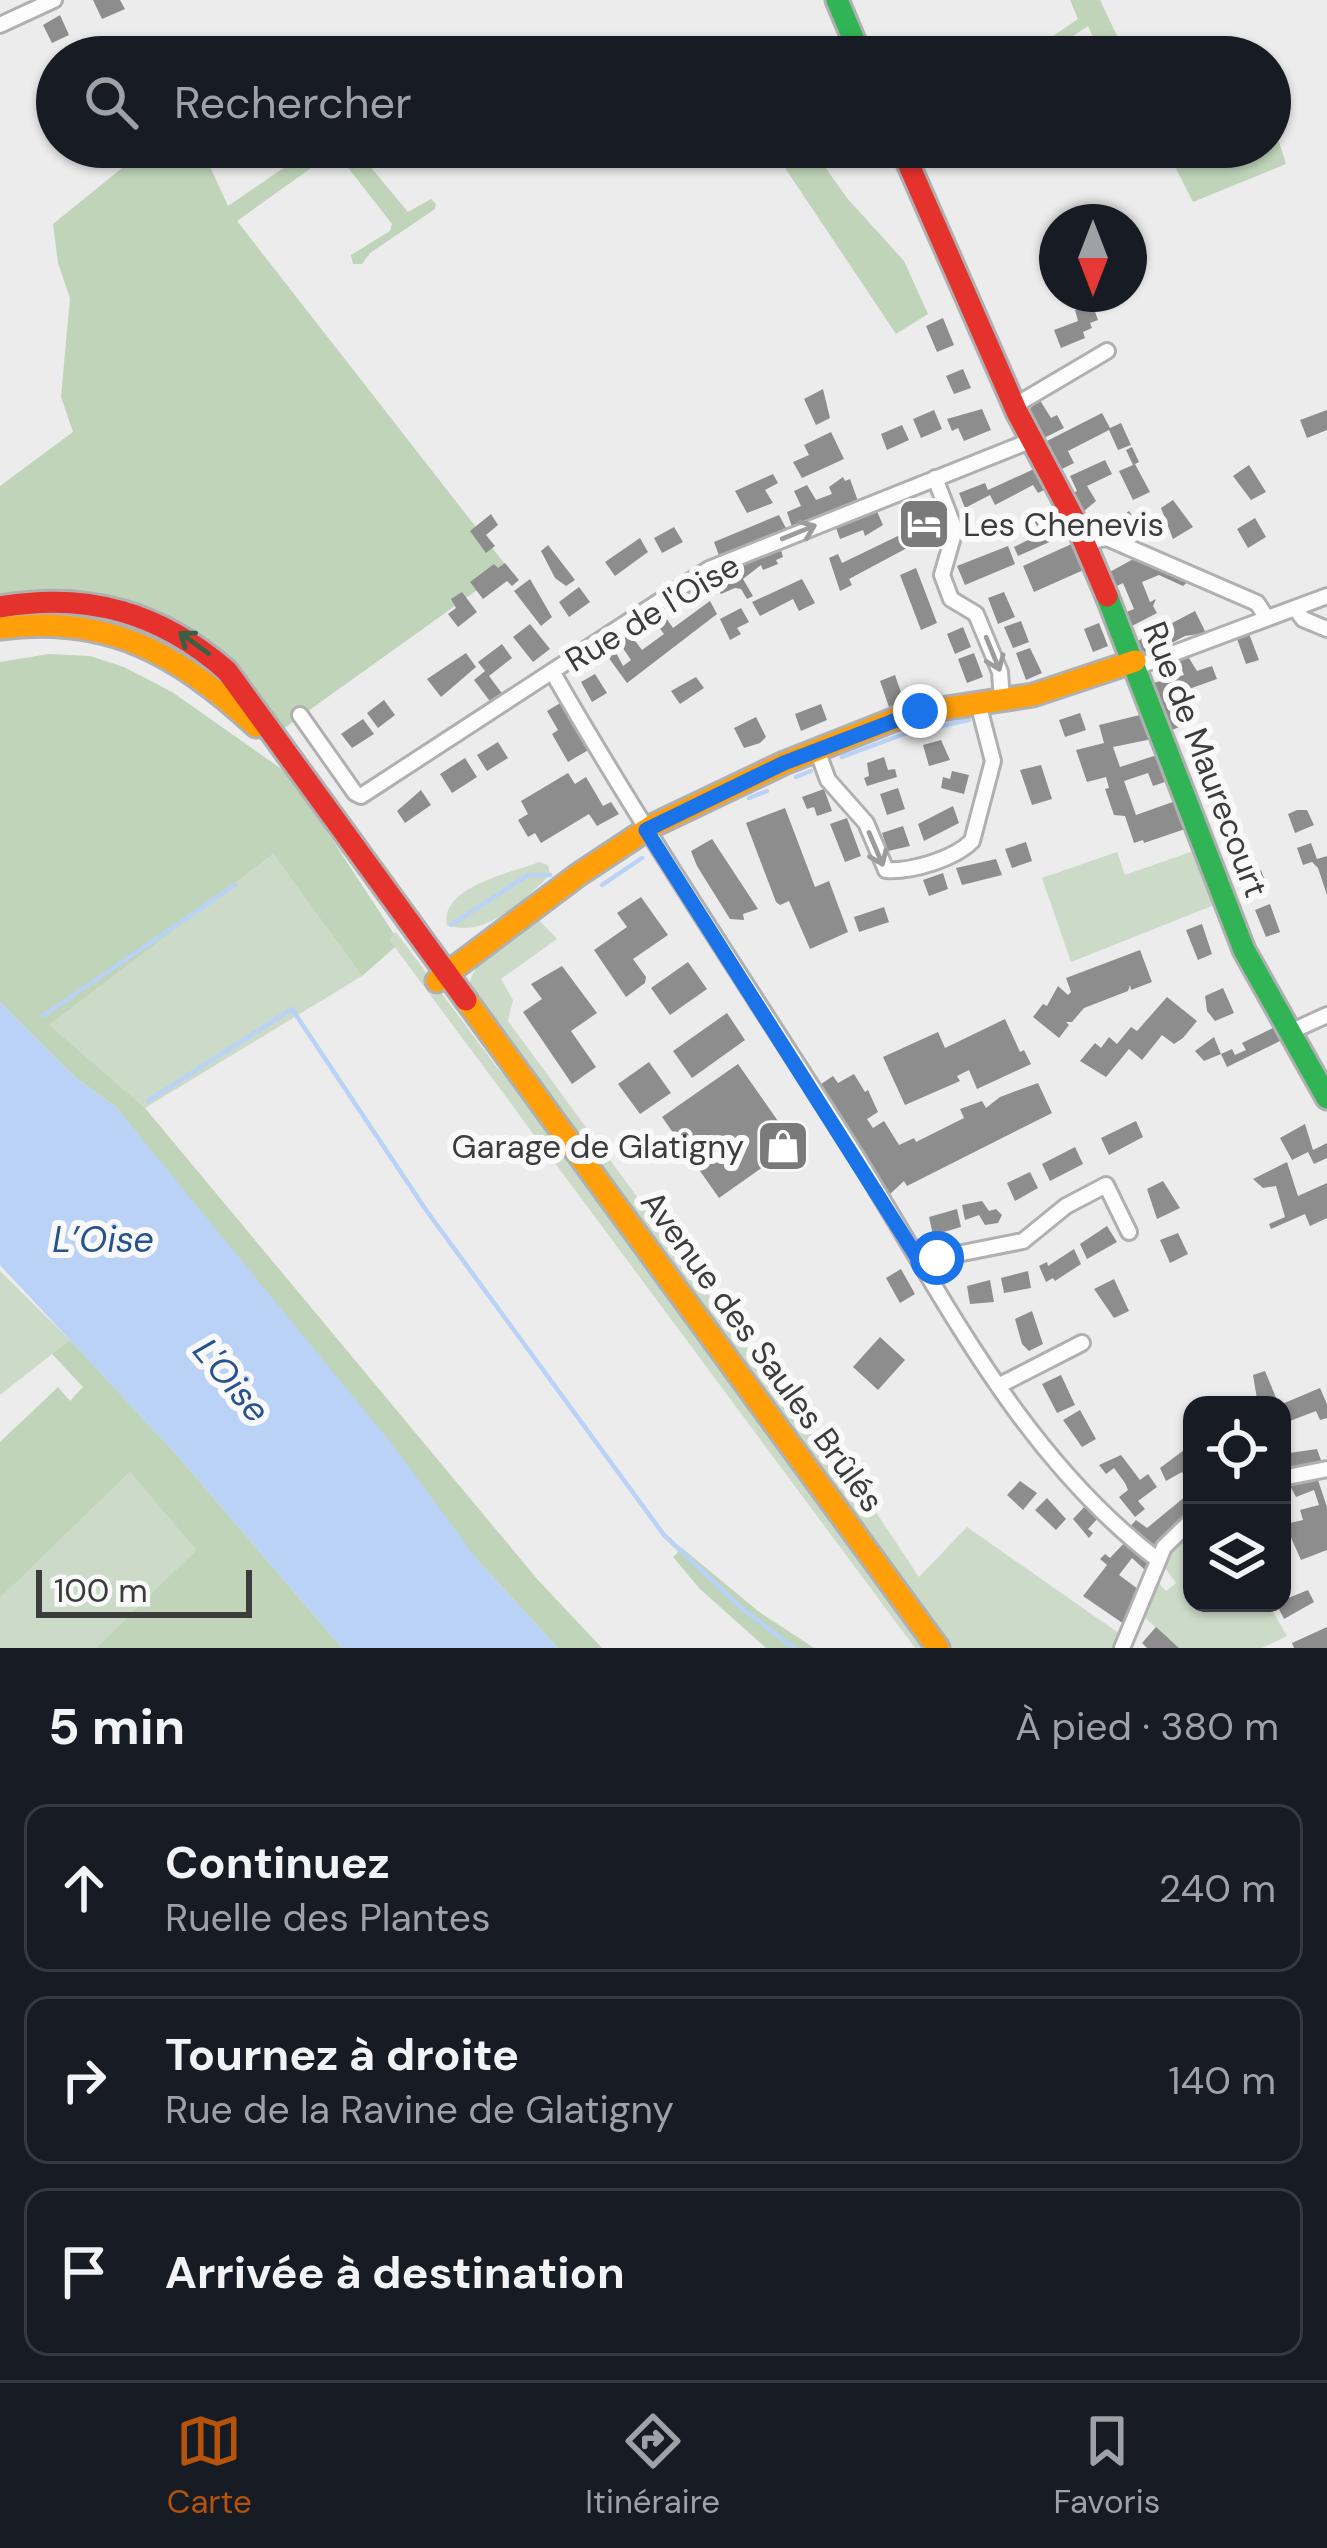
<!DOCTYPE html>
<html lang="fr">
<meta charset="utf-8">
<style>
:root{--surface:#171b24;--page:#242831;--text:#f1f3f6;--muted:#9ea1a6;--line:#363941;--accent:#b45309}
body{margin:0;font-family:"DM Sans",sans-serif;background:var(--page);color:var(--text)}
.controls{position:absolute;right:36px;bottom:36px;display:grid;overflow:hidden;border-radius:24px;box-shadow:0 3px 9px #0004}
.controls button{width:108px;height:108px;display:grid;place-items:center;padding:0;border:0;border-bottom:3px solid var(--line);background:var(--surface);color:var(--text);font:60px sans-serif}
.compass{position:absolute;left:1039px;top:204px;width:108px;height:108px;border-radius:50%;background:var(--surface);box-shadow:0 3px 9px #0004;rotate:180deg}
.scale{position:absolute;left:36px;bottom:30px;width:216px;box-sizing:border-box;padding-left:12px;border:6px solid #3c3c3d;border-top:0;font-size:33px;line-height:42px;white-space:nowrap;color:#3c3c3d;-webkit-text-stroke:9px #f9f9fa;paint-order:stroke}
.stop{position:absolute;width:36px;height:36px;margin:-27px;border:9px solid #1a73e8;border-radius:50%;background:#fff}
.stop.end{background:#1a73e8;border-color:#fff;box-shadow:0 3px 12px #0008}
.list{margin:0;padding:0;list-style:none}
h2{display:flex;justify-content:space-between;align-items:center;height:156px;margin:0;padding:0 48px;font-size:51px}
h2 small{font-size:39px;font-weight:400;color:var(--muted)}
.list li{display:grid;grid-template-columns:78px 1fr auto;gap:36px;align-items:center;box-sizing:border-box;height:168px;margin:0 24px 24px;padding:0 24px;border:3px solid var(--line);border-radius:24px}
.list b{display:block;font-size:45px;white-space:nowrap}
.list p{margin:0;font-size:39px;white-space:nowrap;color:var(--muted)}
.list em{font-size:39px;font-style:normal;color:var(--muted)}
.icon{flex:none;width:66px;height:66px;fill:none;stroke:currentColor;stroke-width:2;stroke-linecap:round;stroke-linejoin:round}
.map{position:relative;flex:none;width:1327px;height:1648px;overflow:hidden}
.search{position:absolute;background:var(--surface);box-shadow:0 3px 9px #0004;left:36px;right:36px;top:36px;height:132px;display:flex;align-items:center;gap:30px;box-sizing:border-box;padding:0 42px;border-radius:66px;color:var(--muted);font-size:45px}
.sheet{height:732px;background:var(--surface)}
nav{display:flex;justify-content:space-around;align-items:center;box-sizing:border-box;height:168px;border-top:3px solid var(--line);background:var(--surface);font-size:33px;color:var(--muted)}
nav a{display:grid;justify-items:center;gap:6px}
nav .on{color:var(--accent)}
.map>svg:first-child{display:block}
.green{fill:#ccdac8}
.forest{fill:#bfd4b9}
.water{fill:#b9d2f5}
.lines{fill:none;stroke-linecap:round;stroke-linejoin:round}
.stream{stroke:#b9d2f5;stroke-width:4.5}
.building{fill:#8d8d8d}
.street-casing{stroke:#b0b0b0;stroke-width:20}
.fast-casing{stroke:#b0b0b0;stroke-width:27}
.slow-casing{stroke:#b0b0b0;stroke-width:27}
.jam-casing{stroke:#b0b0b0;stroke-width:27}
.street{stroke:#fcfcfc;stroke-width:14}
.fast{stroke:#30b455;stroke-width:21}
.slow{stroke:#ff9f0a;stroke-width:21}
.jam{stroke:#e5322d;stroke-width:21}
.oneway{stroke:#9c9c9c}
.oneway2{stroke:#386044}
.route{stroke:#1a73e8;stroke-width:15}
.labels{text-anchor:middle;stroke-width:12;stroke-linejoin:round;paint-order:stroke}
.poi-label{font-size:33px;fill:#3c3c3d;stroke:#f9f9fa;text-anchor:start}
.street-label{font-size:33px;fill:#3c3c3d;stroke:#f9f9fa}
.water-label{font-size:36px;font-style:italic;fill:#26538f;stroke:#f9f9fa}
</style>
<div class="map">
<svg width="1327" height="1648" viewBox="0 0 1327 1648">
<rect width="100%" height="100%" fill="#ececec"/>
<path class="green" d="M1199,849L1217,904L1071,962L1042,878L1117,852L1125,875Z
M273,854L362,976L145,1108L48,1025Z
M539,862L548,865L550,875C524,900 485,939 447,925C439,887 512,873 539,862Z
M538,919L557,939L501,979L513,1000L508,1021L828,1457L836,1452L919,1577L967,1527L1120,1634L1114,1648H948L469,987C471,962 514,924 538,919Z
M396,932L499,1070L518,1088L928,1648H915L388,938Z
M0,1271L70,1340L0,1395Z
M130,1472L196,1550L96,1648H0V1598Z
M1192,1529V1603H1268L1287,1636L1262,1648H1179L1143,1616L1157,1581L1166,1591L1176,1583L1163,1565L1182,1535Z"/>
<path class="forest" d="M1070,0H1100L1127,57H1102L1088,26L1042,57H1022L1078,19Z
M1270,113L1286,164L1193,202L1167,151L1177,147H1270Z
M148,147H201L228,206L314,147H354L408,212L431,199L436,204L435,209L370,253L362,264H353L351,255L390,231L392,224L342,160L328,156L237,221L508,568L283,729L253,691L168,616L0,600V486L73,432L61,397L70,298L58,263L53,224Z
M771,147H811L847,198L904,261L928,314L896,334Z
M49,654L90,656L124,667L172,692L290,775L394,934L389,939L395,947L362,976L273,854L49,1025L145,1108L538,1580L602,1648H558L480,1563L116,1107L76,1078L0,1002V662Z
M70,1340L177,1455L342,1648H96L196,1550L130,1472L0,1598V1442L58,1387L70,1401L83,1387L52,1354Z
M682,1548L758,1611L814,1648H766L700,1589L673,1557Z"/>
<path class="water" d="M0,1002L76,1078L116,1107L392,1444L480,1563L558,1648H342L177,1455L0,1265Z"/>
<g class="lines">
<path class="stream" d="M842,757L904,734L969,720
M796,777L811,771
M749,798L767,791
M602,885L642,858
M451,925L528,875H550
M43,1016L235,885
M148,1101L292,1009L426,1210L664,1535L744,1610L794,1648"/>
</g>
<path class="building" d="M93,0H120L125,9L102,19Z
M60,15L69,35L52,43L43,25Z
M1093,306L1098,320L1090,323L1092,328L1083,332L1085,338L1061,348L1054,330L1078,321L1075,310Z
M943,318L954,345L937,352L926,326Z
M963,369L971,388L954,394L946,376Z
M823,389L830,418L816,425L804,399Z
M1038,397L1051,418L1057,415L1064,428L1040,440L1027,414Z
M982,409L991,430L964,441L958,428L952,431L947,419Z
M934,410L942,429L921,438L913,419Z
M1327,410V430L1307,438L1300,420Z
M1102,413L1110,428L1121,423L1131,445L1118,450L1109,430L1068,451L1074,463L1058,471L1043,443Z
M902,425L909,440L887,450L881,434Z
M831,432L844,459L802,478L793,462L809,455L804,445Z
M1132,447L1139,462L1135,464L1150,492L1133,500L1119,471L1133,465L1126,450Z
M1105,460L1112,474L1087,486L1096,501L1083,512L1070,494L1077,491L1070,476Z
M1249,465L1266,492L1251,500L1233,476Z
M1034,469L1050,487L1038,493L1033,485L995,505L990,495L965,508L959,493L985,483L988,490Z
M773,474L778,483L765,490L773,503L747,513L735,491Z
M843,477L845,481L850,479L858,501L792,527L787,512L801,506L794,491L807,485L816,500L832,494L829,487Z
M1173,500L1193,527L1173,539L1161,508Z
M876,509L883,525L865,536L863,530L840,539L835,525Z
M939,510L945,525L937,532L849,579L852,585L840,591L829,558L838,554L842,563L904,533L902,528Z
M1129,511L1137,523L1118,537L1105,529Z
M491,514L498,525L486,535L495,546L486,553L470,531Z
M1040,514L1046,524L1066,518L1072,532L1018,556L1014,547L1042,533L1032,518Z
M779,515L787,530L720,558L714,542Z
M1255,518L1266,537L1248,548L1237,529Z
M674,527L683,542L662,553L654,538Z
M640,538L648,552L615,576L605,562Z
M1076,542L1088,568L1034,592L1023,566Z
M548,545L575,580L566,586L555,578L541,551Z
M1008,546L1015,564L965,585L957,566Z
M780,547L783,557L776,560L778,564L763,570L761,565L743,579L753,596L747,599L741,589L735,588L721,594L718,589L708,590L705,582L713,576Z
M1137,557L1190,580L1183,586L1159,575L1142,582L1150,602L1156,599L1153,606L1157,613L1130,627L1124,613L1134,609L1123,583L1113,588L1106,574Z
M505,563L519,580L512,586L507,581L483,599L470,582L494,564L498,568Z
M916,568L937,623L921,630L900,575Z
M530,579L552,617L541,626L514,591Z
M802,579L815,603L799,611L793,599L760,616L752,602Z
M579,587L590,602L569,617L559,602Z
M462,592L477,612L458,627L448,614L456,608L451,599Z
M1004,592L1015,617L998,624L988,598Z
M710,601L717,614L627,683L603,650L612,645L623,666L631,660L618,641L630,634L642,650L664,634L652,618L662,612L673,628Z
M741,608L749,622L737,628L741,634L730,640L720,619Z
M1195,611L1206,633L1185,636L1143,658L1136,642Z
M1021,621L1029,642L1013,648L1004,627Z
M1099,623L1108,646L1093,652L1084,629Z
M530,624L550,649L533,662L513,637Z
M963,627L971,647L955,654L947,634Z
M1248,631L1259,660L1246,664L1236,636Z
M502,644L512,658L489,676L504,696L492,704L474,680L485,671L478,662Z
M1030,648L1042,673L1026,680L1016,653Z
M466,653L476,667L441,697L427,679Z
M974,653L983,677L967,683L958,659Z
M1187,655L1197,671L1212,666L1217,679L1175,694L1188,723L1172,730L1153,683L1184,675L1177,658Z
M595,674L607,693L592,702L581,682Z
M895,675L904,701L889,707L880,681Z
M696,677L704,688L680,704L671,691Z
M384,700L395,715L378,728L367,713Z
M562,702L590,749L568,762L552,734L558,730L547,711Z
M821,704L827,720L801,731L795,714Z
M1080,713L1086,730L1065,737L1059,720Z
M1148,713L1157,738L1113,747L1120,767L1163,753L1174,779L1153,786L1148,773L1124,781L1136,815L1181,799L1191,827L1144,843L1143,840L1134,843L1125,816L1114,815L1105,789L1109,788L1106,777L1087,782L1076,750L1104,743L1099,725Z
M756,717L766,737L760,743L744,748L734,728Z
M363,719L374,734L352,748L341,734Z
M941,740L950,760L929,766L923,745Z
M498,742L508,758L487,771L477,755Z
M884,757L888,770L895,769L897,777L867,786L864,778L869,776L867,763Z
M465,758L477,777L452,793L440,774Z
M1041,765L1052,799L1032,805L1020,770Z
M952,771L969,775L964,794L941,788L943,777L950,779Z
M568,773L575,784L586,777L603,806L611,802L619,814L597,826L589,814L541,843L535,833L528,837L518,820L528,814L521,801Z
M898,788L905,809L887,815L880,794Z
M824,789L832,811L817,816L814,807L807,809L802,797Z
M421,790L431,805L405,823L397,811Z
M953,806L959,823L924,841L918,824Z
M785,808L815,887L829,881L848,932L810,949L789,901L780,905L776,902L746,823Z
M1297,810H1307L1314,825L1295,833L1288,814Z
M847,818L861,856L845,862L830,824Z
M903,826L910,846L888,851L882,833Z
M712,839L758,909L743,914L744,920L730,919L697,866L691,851Z
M1026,842L1032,861L1012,868L1005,849Z
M1311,843L1317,859L1327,856V895L1318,868L1312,862L1303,865L1297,848Z
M996,859L1002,875L962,885L956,868Z
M1261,870L1268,888L1249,894L1243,877Z
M943,873L948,889L929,896L923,880Z
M641,897L668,935L633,959L646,977L645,983L626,997L594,950L627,927L617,913Z
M1270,904L1280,932L1266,937L1255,910Z
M884,907L889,922L859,932L854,917Z
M1202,924L1212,954L1198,960L1186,930Z
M1140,950L1152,982L1131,990L1130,985L1128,991L1084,1008L1072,1022H1066L1069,1025L1059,1038L1033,1017L1043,1004L1047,1006L1058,986L1068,995L1071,992L1066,978Z
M688,962L707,989L670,1015L651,988Z
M562,966L597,1013L571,1031L596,1067L572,1084L523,1012L542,999L531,984Z
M1223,988L1234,1013L1215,1021L1207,1011L1205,996Z
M1167,997L1197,1021L1183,1038L1174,1044L1162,1035L1142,1060L1129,1049L1106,1077L1080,1061L1095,1043L1101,1048L1109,1037L1117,1044L1131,1027L1137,1031Z
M727,1013L745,1040L692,1078L673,1051Z
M1005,1019L1020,1052L1024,1050L1031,1064L977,1089L969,1070L957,1076L960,1081L905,1105L883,1057L938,1032L945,1048Z
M1275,1027L1282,1040L1227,1067L1221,1054L1204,1061L1195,1051L1214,1037L1221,1054L1232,1049L1235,1055L1246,1050L1242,1043Z
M649,1062L671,1093L640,1114L618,1084Z
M738,1064L802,1155L780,1170L773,1160L719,1198L662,1117Z
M854,1074L865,1092L868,1090L878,1112L867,1119L873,1128L884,1121L899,1145L914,1138L916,1142L964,1118L960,1109L982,1101L986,1108L1000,1097L1038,1083L1052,1113L907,1186L904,1181L890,1194L847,1131L850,1129L826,1092L823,1094L818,1086L833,1076L838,1083Z
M1136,1121L1143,1137L1109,1155L1101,1138Z
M1305,1124L1313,1150L1327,1143V1158L1314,1164L1308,1152L1292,1160L1280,1138Z
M1075,1147L1083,1164L1050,1181L1042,1164Z
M1287,1162L1298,1196L1327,1183V1218L1310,1226L1305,1214L1271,1229L1269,1224L1285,1217L1276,1186L1263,1188L1253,1179Z
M1030,1172L1038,1188L1015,1201L1007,1183Z
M1163,1181L1180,1208L1157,1219L1147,1189Z
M982,1201L989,1211L996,1209L1002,1215L998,1223L985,1225L979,1215L965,1220L962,1205Z
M957,1209L961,1227L933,1235L929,1217Z
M1107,1226L1117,1242L1087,1259L1080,1244Z
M1178,1233L1188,1254L1170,1263L1160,1240Z
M1074,1249L1081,1264L1055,1281L1053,1278L1046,1282L1039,1266L1047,1262L1048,1266Z
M901,1269L915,1294L900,1303L886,1278Z
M1028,1271L1031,1288L1004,1293L1001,1278Z
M1114,1279L1129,1311L1114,1318L1094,1289Z
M990,1280L994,1302L970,1304L967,1286Z
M1032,1311L1043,1344L1029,1351L1022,1344L1015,1319Z
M880,1337L905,1360L878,1390L853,1367Z
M1265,1371L1270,1383L1279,1405H1258L1253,1375Z
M1061,1375L1075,1405L1057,1413L1042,1384Z
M1320,1388L1327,1404V1418L1320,1420L1316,1411L1282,1424V1404Z
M1080,1410L1096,1439L1082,1447L1063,1420Z
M1192,1444V1460L1188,1462L1192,1475L1186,1478L1182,1472L1166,1481L1160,1468Z
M1317,1449L1322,1463L1282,1472V1454Z
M1121,1455L1140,1480L1148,1474L1157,1487L1138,1501L1145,1509L1135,1517L1119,1497L1128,1490L1125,1483L1114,1468L1106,1474L1099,1465Z
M1310,1478L1318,1480L1327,1507V1550L1301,1560L1285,1524L1303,1520L1300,1510L1319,1505L1314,1490L1296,1497L1289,1484Z
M1020,1481L1037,1493L1023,1510L1007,1495Z
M1192,1491V1511L1162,1536L1151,1552L1125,1532L1136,1520L1147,1528Z
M1047,1498L1066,1519L1056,1530L1035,1510Z
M1088,1503L1100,1516L1088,1529L1093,1533L1089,1538L1073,1519Z
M1127,1540L1150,1558L1145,1570L1132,1558L1119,1575L1138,1589L1124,1624L1083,1596L1107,1565L1100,1559L1105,1554L1110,1558Z
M1308,1590L1314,1602L1284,1619L1276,1603Z
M1156,1627L1179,1648H1147L1142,1643Z
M1327,1627V1648H1294L1292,1643Z"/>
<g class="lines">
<g class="street-casing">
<path id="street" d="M0,25L54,0
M1014,406L1107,351
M935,478L955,530L942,575L951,599L976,614L1000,672L1002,700
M1083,542L1107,538L1257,603L1267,618
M1295,608L1303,619L1327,629
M1137,667L1327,596
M553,673C647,837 753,993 854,1153C944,1297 1020,1455 1158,1560
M300,715L355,793L361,796L709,569L1030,441
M817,750L828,780L866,823L886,870C911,872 954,859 972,841L993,761L978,703
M1288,1033L1327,1015
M922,1265L937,1258L1023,1241L1066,1206L1106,1185L1129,1232
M998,1386L1082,1343
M1282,1478L1327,1469
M1122,1648L1164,1547L1192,1520"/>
</g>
<g class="fast-casing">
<path id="fast" d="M837,0L861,57
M1107,596L1244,950L1327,1098"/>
</g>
<g class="slow-casing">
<path id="slow" d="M0,628C108,614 179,654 256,726
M437,981L578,875L652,826L784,763L908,714L1033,695L1135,661
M466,1000L938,1648"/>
</g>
<g class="jam-casing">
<path id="jam" d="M901,147L1017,412L1076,523L1107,596
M0,607C87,592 160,612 227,671L466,1000"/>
</g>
<use href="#street" class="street"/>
<use href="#fast" class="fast"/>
<use href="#slow" class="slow"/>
<use href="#jam" class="jam"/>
</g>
<defs><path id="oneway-shaft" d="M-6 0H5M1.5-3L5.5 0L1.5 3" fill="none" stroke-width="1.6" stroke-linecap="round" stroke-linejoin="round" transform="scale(3)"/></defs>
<g class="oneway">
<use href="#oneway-shaft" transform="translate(799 532) rotate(-22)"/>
<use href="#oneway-shaft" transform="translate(993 654) rotate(68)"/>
<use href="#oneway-shaft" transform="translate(876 849) rotate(67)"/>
</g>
<use class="oneway2" href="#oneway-shaft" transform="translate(194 643) rotate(-144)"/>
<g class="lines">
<path class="route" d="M920,711L784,763L646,830L922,1265L937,1258"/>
</g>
<defs>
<g id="hotel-square" transform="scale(2.7)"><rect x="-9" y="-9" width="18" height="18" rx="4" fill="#7a7a7a" stroke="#f9f9fa"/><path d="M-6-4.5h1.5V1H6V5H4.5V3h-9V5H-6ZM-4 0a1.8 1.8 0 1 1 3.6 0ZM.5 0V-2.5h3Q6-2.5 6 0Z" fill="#fff"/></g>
<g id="shop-square" transform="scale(2.7)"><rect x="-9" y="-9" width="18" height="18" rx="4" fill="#7a7a7a" stroke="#f9f9fa"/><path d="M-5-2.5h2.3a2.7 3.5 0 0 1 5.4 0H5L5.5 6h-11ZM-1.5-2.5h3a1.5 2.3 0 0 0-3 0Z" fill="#fff"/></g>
</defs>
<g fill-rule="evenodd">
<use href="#hotel-square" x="924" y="524"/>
<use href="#shop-square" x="783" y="1146"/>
</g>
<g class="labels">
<g class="poi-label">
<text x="963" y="536">Les Chenevis</text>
<text x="744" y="1158" text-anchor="end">Garage de Glatigny</text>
</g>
<g class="street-label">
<text transform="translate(652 612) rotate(-31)" y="12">Rue de l'Oise</text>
<text transform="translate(1206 759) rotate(69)" y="12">Rue de Maurecourt</text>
<text transform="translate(763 1351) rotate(54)" y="12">Avenue des Saules Brûlés</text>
</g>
<g class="water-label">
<text x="103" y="1252">L’Oise</text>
<text transform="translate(232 1380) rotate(50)" y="13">L'Oise</text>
</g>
</g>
</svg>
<div class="controls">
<button><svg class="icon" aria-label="locate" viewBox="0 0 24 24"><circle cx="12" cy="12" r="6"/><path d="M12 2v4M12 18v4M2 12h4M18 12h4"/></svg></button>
<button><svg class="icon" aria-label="layers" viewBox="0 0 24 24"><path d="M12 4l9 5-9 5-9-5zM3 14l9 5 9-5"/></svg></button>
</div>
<svg class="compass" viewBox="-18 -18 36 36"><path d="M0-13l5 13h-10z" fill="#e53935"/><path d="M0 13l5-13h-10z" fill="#9ea1a6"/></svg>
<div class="scale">100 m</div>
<div class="stop" style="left:937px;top:1258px"></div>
<div class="stop end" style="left:920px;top:711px"></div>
<div class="search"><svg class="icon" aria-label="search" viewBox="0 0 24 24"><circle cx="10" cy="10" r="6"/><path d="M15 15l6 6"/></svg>Rechercher</div>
</div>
<section class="sheet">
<h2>5 min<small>À pied · 380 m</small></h2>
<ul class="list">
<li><svg class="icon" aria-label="ahead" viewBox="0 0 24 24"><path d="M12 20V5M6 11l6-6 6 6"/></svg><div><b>Continuez</b><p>Ruelle des Plantes</p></div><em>240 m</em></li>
<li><svg class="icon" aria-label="right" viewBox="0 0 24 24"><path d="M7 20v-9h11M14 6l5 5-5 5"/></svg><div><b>Tournez à droite</b><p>Rue de la Ravine de Glatigny</p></div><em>140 m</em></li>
<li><svg class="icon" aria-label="arrive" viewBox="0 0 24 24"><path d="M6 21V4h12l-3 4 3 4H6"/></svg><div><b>Arrivée à destination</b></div></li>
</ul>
</section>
<nav>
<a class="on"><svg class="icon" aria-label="map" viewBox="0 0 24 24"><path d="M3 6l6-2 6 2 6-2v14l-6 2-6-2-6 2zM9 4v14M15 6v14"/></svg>Carte</a>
<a><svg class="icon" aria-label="directions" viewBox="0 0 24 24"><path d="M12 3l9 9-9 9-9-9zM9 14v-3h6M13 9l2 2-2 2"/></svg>Itinéraire</a>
<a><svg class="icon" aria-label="saved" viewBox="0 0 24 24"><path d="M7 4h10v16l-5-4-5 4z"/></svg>Favoris</a>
</nav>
